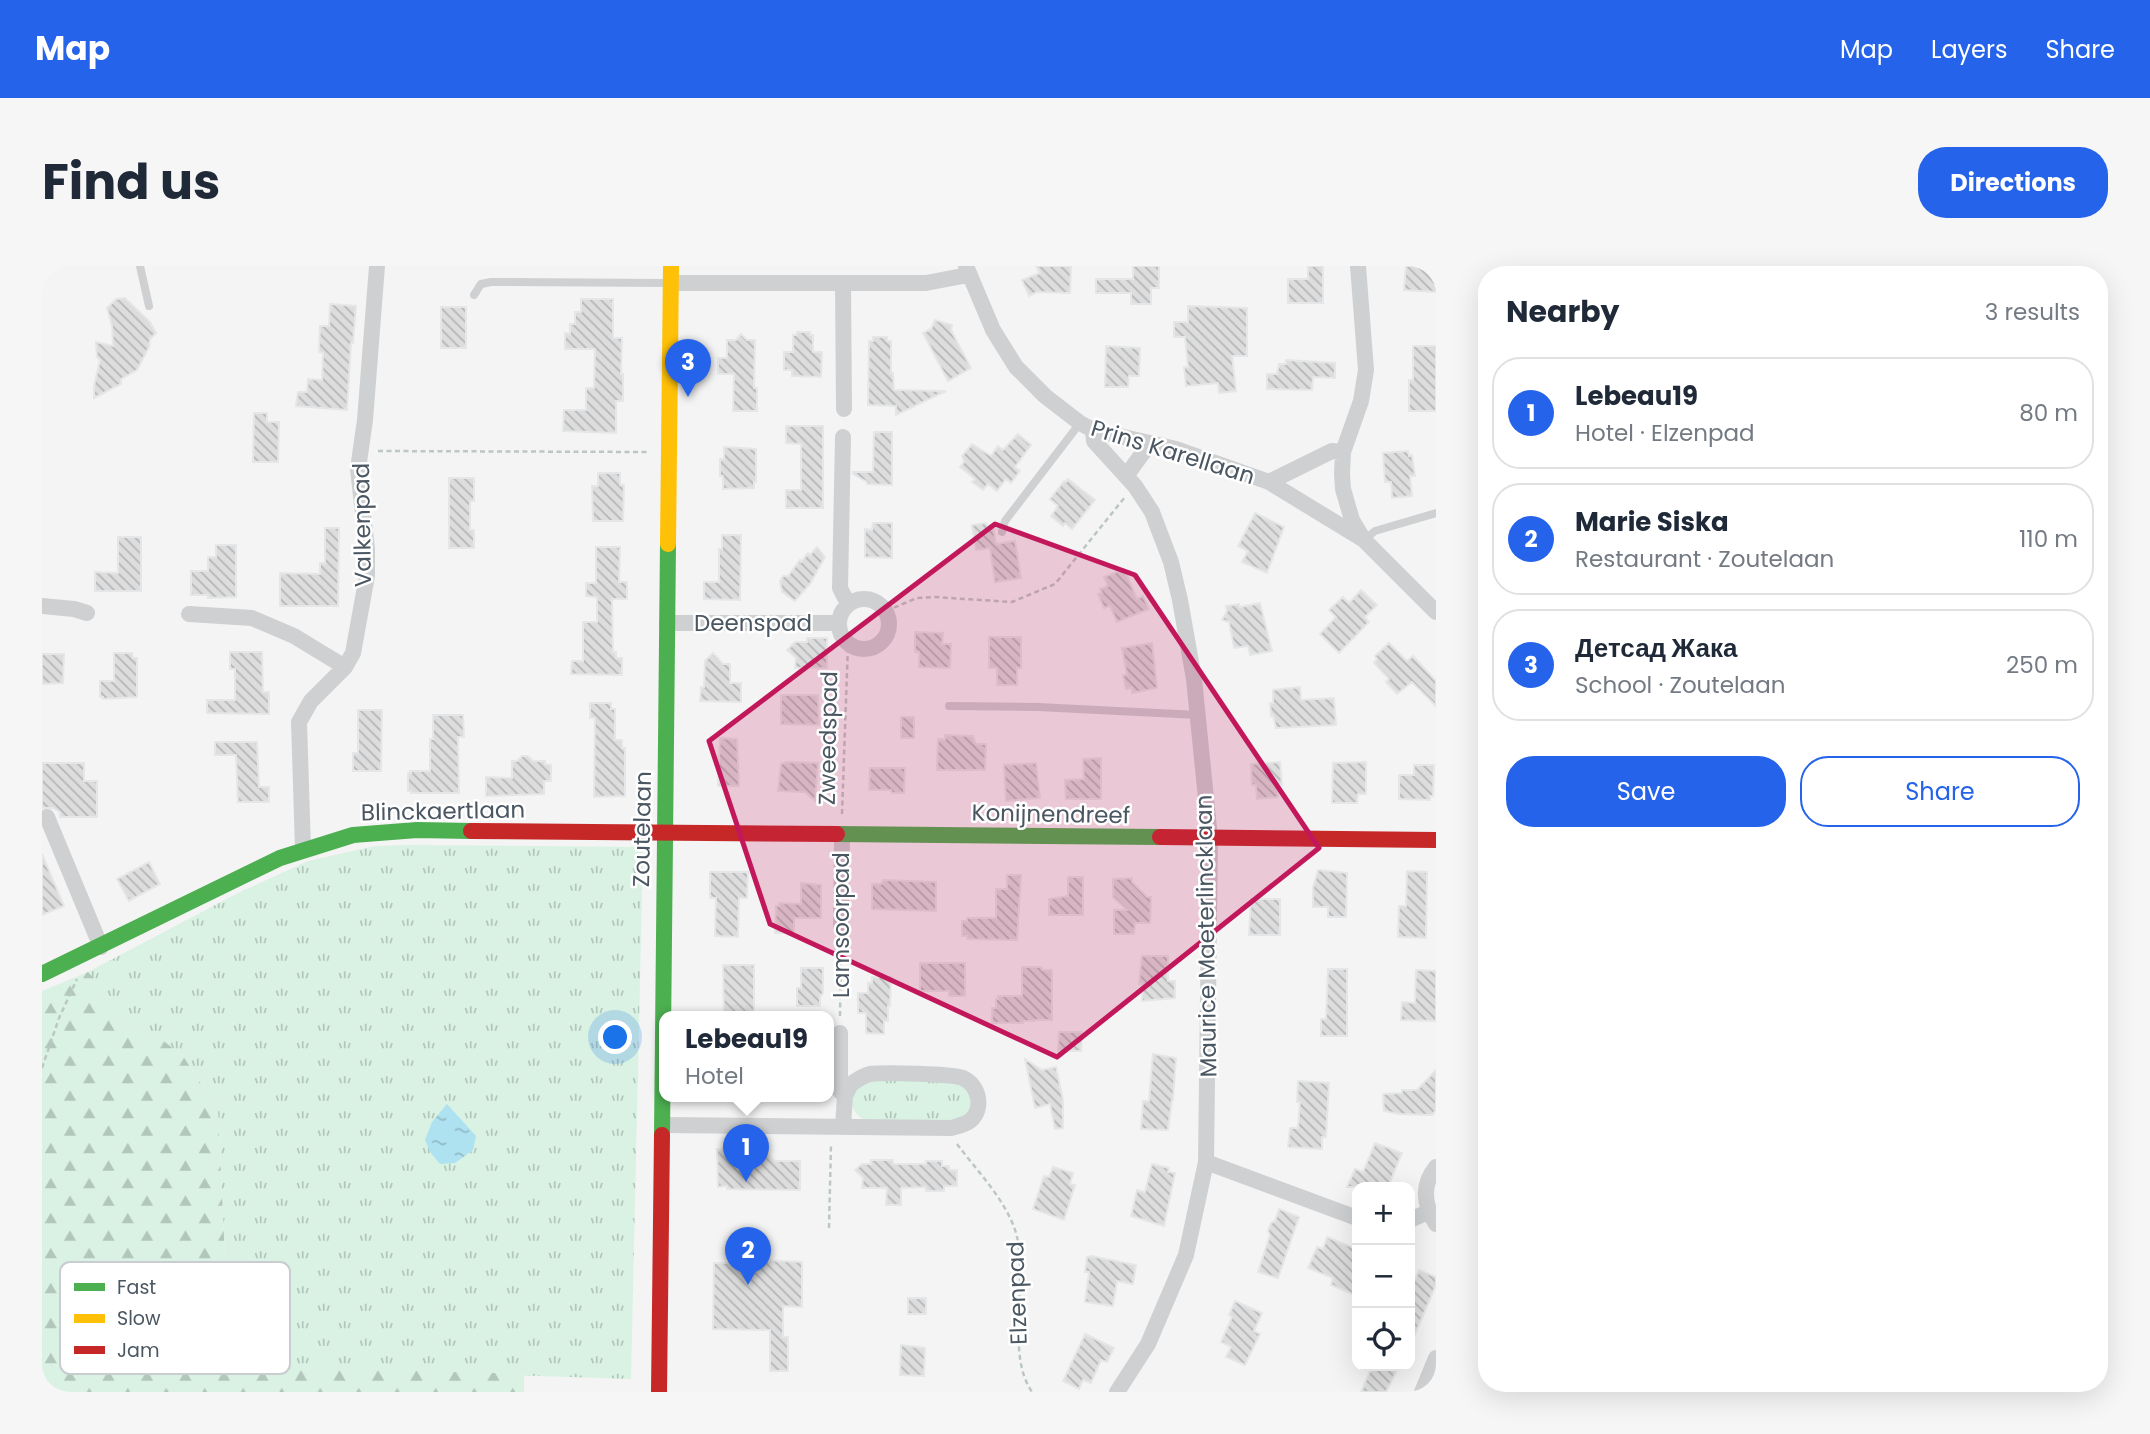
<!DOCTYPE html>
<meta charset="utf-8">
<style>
:root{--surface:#fff;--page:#f6f6f7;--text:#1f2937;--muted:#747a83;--line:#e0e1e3;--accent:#2563eb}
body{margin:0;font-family:Poppins,sans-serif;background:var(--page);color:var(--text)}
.controls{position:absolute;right:21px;bottom:21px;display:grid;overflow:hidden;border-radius:14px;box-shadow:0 7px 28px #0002}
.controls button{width:63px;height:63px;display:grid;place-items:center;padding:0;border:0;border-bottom:2px solid var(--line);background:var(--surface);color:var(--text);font:35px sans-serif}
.you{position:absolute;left:574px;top:772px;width:24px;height:24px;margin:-18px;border:5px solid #fff;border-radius:50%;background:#1a73e8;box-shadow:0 0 0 10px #1a73e833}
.badge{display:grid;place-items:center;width:46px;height:46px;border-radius:50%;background:var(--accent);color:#fff;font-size:23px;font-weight:700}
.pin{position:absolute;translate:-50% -58px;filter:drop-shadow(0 2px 4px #0008)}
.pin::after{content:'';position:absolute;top:37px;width:24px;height:21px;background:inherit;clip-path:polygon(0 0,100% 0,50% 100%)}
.popup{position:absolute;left:617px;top:745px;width:175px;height:91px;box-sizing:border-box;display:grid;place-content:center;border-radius:14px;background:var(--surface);filter:drop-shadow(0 2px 5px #0005);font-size:23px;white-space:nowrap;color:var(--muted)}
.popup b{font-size:26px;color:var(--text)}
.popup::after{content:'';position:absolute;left:50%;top:100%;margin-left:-14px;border:14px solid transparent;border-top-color:var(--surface)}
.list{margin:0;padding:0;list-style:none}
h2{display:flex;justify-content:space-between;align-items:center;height:91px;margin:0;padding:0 28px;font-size:30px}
h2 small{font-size:23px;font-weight:400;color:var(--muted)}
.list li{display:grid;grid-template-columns:46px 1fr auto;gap:21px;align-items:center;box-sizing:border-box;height:112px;margin:0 14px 14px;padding:0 14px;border:2px solid var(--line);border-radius:28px}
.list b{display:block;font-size:26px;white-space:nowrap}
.list p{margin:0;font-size:23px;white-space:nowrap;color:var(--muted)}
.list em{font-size:23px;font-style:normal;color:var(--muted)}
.actions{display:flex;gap:14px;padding:21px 28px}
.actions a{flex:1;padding:16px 0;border:2px solid var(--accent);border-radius:28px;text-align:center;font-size:24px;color:var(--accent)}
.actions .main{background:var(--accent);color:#fff}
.icon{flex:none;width:38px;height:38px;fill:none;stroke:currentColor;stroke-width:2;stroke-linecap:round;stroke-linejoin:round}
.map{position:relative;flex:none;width:1394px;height:1126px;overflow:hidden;border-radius:28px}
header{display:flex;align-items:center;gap:42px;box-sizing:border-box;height:98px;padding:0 35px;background:var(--accent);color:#fff}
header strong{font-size:33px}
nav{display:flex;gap:38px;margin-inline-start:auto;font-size:24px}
.intro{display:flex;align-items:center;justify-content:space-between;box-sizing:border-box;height:168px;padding:0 42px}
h1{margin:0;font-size:49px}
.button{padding:18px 32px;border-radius:28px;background:var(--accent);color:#fff;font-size:24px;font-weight:700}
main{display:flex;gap:42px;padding:0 42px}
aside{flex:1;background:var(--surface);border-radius:28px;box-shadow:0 7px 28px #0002}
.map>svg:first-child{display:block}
.grass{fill:url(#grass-tufts)}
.forest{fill:url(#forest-firs)}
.water{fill:url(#water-ripples)}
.building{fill:url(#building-back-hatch);stroke:#e5e6e7;stroke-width:2}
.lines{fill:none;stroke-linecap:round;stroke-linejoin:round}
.path{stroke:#bcc7c4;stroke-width:2.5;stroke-dasharray:5 3.5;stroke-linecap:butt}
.lane{stroke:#ced0d2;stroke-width:8}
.street{stroke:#ced0d2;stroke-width:16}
.fast{stroke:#4caf50;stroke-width:16}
.slow{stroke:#ffc107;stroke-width:16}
.jam{stroke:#c62828;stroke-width:16}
.marked{fill:#c2185b;fill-opacity:0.2;stroke:#c2185b;stroke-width:5;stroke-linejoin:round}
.labels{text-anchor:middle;stroke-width:5;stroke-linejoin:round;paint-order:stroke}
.street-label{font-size:23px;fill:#4a5661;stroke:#fff}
.key{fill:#fff;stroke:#c9ccd0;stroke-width:2}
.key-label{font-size:19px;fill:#4a5661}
</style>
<header>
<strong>Map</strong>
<nav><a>Map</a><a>Layers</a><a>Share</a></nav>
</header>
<div class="intro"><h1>Find us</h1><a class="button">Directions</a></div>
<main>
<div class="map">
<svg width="1394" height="1126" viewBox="0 0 1394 1126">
<defs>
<pattern id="grass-tufts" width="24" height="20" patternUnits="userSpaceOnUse" patternTransform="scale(1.75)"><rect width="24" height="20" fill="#d9f2e3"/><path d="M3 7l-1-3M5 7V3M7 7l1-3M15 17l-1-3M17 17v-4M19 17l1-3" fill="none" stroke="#b2c7bb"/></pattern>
<pattern id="forest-firs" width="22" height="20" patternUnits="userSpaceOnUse" patternTransform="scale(1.75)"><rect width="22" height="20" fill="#d9f2e3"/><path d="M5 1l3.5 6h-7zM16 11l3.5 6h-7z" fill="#b2c7bb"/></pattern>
<pattern id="water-ripples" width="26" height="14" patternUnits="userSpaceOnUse" patternTransform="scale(1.75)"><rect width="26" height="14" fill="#aee2f0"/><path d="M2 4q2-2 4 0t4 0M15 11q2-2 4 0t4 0" fill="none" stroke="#90bac6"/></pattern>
<pattern id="building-back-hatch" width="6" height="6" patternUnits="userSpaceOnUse" patternTransform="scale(1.75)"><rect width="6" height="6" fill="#ddddde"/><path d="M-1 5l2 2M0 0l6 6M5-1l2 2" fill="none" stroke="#b5b6b7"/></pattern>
</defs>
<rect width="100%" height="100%" fill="#f4f4f4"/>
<path class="grass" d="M367,579L601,581L589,1113L188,1100L176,844L141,790L119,773L89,763L56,738L55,717L46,706L194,628L266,595L333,580Z
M828,814L913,816L930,827V843L920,854L826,856C814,851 803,836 813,824C817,820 823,817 828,814Z"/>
<path class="forest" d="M46,706L55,716L57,738L89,763L119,773L141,790L176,844L188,1100L482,1108V1126H0V725Z"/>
<path class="water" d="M405,838L434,870L431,884L413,897L398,898L388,886L383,874L390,856Z"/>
<path class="building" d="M994,0H1029L1028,27L995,26L987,30L980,14L998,7Z
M1091,0H1117V22H1109V38H1089V27H1054V13H1091Z
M1266,0H1281V37H1246V13H1266Z
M1364,0H1394V26L1362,24Z
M83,32L108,56L114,67L108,73L107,81L95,104L79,113V118L52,132V120L58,94L55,91L54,76L71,80L70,60L65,42L74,33Z
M539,33H571V72H580L579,108H581V135H574V167L521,165L522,144H544V122H552L553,83H523V67L528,68V58H533V46H539Z
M288,38L314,40L311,77H309L305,144L254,140L256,126H265L266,113L280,114L281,87L277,86L278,60H287Z
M1146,40L1205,42V90H1190L1194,125L1177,127L1176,117L1144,120L1142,101H1146L1143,71H1132V56H1146Z
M399,41H424V82H399Z
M893,54L910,59L909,64L929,102L906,115L881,67L889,63Z
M755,66H768V69H771V86H780L779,111L750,110V104H742V86H751V69H755Z
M699,68L705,74H713L712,122H715V145H691L692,108H676V92H685V74H694Z
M831,71H845V75H849V107H851L852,124L904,125L854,149V140L826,139L827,75H831Z
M1064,80L1098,82L1097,110H1087L1086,121H1063Z
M1371,80H1394V145H1367V114H1371Z
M1244,94L1293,97V112L1271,111L1270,124L1225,123V108H1235L1237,98H1244Z
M212,147H225V156H237L236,196H211Z
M744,160H781V242H744V224H759V178L744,177Z
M832,166H850V219L825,218V216L811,208V206H831Z
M976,168L989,179L973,201L978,205L969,217L964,213L955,225L946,218L941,224L930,216L933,213L918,201L922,196L920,190L930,178L949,190L956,180L961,184Z
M682,181L714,183V216H712V222L681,223V210H678V193H682Z
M1366,185L1367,190L1370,189L1373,210H1368L1370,230L1350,232L1349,216H1343L1341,187Z
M556,207H578V219H582L581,255H551L550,220H556Z
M407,212H432V235H428V264H432V282H407Z
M1026,213L1053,234L1030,263L1023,257L1021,260L1009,250L1016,240L1008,233L1022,215L1024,216Z
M1213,247L1242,261L1225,307L1200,296L1206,285L1196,280Z
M831,257H850V292L823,291V263L830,264Z
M944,257L945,260L951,259L954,278L973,275L979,312L953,316L948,282L934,284L931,266L930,259Z
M283,262H297L296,340H238V307L278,308V297H283Z
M680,269H699L698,334L662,333V316H677V283H680Z
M76,271H99V325H53V306L76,307Z
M174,279H194V331L166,332V329H149V305H166V291H174Z
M554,281H578L577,316H585V333H570L571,386H574V392H580V409L529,408L530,395H541V356H555V331L544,330V317H554Z
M775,281L783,291L768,318L753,335L740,326L738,315L741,310H746L758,294L759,296L766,287L768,289Z
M1082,303L1095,333L1101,330L1107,343L1075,356L1068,340L1062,342L1056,328L1060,327L1058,323L1066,320L1062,311Z
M1319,324L1335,339L1323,351L1327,356L1297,387L1278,368L1294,351L1287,344L1301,331L1307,337Z
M1218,337L1230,385L1208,389L1206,380L1192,382L1187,356L1180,354L1185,345L1184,340L1197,338L1198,341Z
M873,366L901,367L900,378H909L908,402L877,401V386H873Z
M947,371H979V402H975V419H955V402H947Z
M765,372H785V402H753L754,392L745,384L753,376H765Z
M1110,377L1115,422L1090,427V422L1084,423L1081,409H1085L1080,382Z
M1347,377L1365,395L1371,390L1394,415V440L1370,416L1355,428L1344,416L1347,413L1332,397L1335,393L1333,390Z
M188,386H220L221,426H227V448L165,447V434H193V403H188Z
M72,387H90L91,392H95V431L61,433V431H58V415H72Z
M671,387L681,398H688V417H699V436L658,435L659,421H662L663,395Z
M0,388H22L21,417L0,418Z
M1258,421L1259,434L1292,432L1294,459L1234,462L1231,449L1229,450L1228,437H1231V424Z
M739,429H776L777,459L739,458Z
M548,437H569V443H573V474H580V482H583V530L552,531L553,452H548Z
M316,444H340L339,505H311V487H316Z
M391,449H421L422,471H416L417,527H369V525H366V507H369L368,505H388V473H391Z
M859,451H872V472H859Z
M903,469L931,470L934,478H944L943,504H895L896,473H903Z
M678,472L695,473L697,520H676Z
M173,476H215L217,521H227V536H196L194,489H173Z
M480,490H486L491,495H503V498L509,499V515H502V528L444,530V511L470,512V495H475Z
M1059,492V533H1024L1023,514L1042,513L1041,493Z
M745,496L776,497L773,535L763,526L736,525L739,498Z
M1238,496L1240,519H1235L1236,531L1215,533L1214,519H1210L1209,498Z
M1324,496V528H1316L1315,537H1290L1291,497Z
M0,497H42V515H55V551H18V546L11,542H0Z
M994,497L998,532L964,535L962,499Z
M1372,499H1392L1391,530H1388V534L1357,533V509H1372Z
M828,502H863L862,527H850L849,524H827Z
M0,588L22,640L0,649Z
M107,596L118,618L87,635L75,613Z
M1276,604L1305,607L1304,651H1286V641H1271V622Z
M1365,605L1385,606L1384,672L1356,671L1357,640H1364Z
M668,606H706L705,632H697L696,671L673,670L674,632H668Z
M965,609H979L975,674L925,673V670H920V655H925V652H954V623H965Z
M1026,611H1041V649H1007V633L1026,630Z
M1090,612V616L1105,631H1109L1108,657H1093L1092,668H1072V644H1085L1071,631V613Z
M841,614L894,616V645L830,643V618H839Z
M759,617L779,619V652H752V667H733L734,640H737V637L759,638Z
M1209,633H1238V669H1207Z
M1100,690H1126V715H1133V732L1100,735V718H1097Z
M878,697H923V730H907V725H878Z
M681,699H712V750H682Z
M980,701H999L1000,704H1010V754H992V755H981V757H950V742H954V733H956V730H980Z
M759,702H781V727L778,731V740H755V722H759Z
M1286,703H1305V770H1279V753H1284Z
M1374,704L1394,705V755L1359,754L1360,736L1373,737Z
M830,711H849L848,740H846V755H842V768L824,767V747H816V727H826V717H830Z
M1017,766H1040L1039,785H1016Z
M1111,788L1134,792L1131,834H1130L1126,864L1099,863L1101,835H1107Z
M983,793L1000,804L1014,801L1021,834V862L1013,863L1008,838L993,842Z
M1394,804V844L1390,849L1357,848L1342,845L1341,828L1360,827V824H1375Z
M1256,815L1287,817L1284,871H1280V883L1246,881L1248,862H1256L1258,836H1255Z
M1333,877L1360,887L1346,921H1305L1313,903L1321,906Z
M675,883H721L733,895H758V924L685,923V920L676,921Z
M829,894H851V898H884V895H900V900H907V904H915V920H902V925H884V921L859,922V939H844L845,922H820L821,912L813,904L820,898H829Z
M1110,898L1127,902L1126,906L1133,907L1122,960L1089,950L1095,924L1103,926Z
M1011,901L1031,907L1028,918L1033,919L1022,954L991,943L1002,910L1007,911Z
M1237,943L1257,951L1236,1012L1216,1006L1228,969L1226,965L1229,957L1233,955Z
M1285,971L1315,983V1030L1289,1019L1291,1012L1266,1002L1275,981L1281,983Z
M1049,990L1094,999L1091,1018L1075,1015L1071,1040L1043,1036L1047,1006H1043L1045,991Z
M700,993L760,996V1041L741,1040V1071H746V1105H728V1064L671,1063L672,997H700Z
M1377,1004L1394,1011V1019L1368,1080V1025Z
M866,1032H884V1048H866Z
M1193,1035L1220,1047L1212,1065L1218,1068L1203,1099L1184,1091L1189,1081L1179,1076L1190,1051L1187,1049Z
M1043,1068L1072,1082L1065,1096L1059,1094L1049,1117L1041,1114L1037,1123L1021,1115Z
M859,1079L883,1082L882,1110L858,1109Z
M1330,1100H1357L1344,1126H1319Z"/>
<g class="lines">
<path class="path" d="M336,185L606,186
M844,345L875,332L892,331L970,336L1013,318L1083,231
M800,548L806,378
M798,750L799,676
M0,802L17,752L35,713
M915,878C935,905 964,934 974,967C987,1015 963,1087 990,1126
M787,962L789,878"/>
<path class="lane" d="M98,0L107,40
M432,29L439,18L449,16L626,17
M960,266L963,255L1038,157
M1322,274L1333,265L1394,247
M907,440L996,441L1156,449"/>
<path class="street" d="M924,0L951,64L974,101L1003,130L1038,157L1051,164L1134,183L1227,216L1322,274L1394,346
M1316,0L1324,104L1319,135L1301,186L1300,208L1301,223L1310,254L1319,269
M629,17H884L926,9
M801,17L802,143
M1051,164L1052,175L1093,220L1110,246L1129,296L1138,334L1152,413L1168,572L1164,896L1144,989L1106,1078L1075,1126
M801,171L798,322L806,338
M1084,210L1103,184L1105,177
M1227,216L1290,185L1301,186
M797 358a25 25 0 1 1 50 0a25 25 0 1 1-50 0Z
M0,340L32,343L45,347
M147,348L210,352L252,370L303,401
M625,357H796
M5,551L59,681
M261,583L257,456L269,435L303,401L311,387L325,310V283L316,203L323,154L335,0
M799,662L800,568
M798,767V825L803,830
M620,859L909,862C916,860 923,859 929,854C942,842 937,820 921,812C911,808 841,806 828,808C820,810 815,814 809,818L803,830L801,860
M1164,896L1315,952
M1394,901C1379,919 1382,939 1394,958
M1368,954L1386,946
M1380,1126L1394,1092"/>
<path class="fast" d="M795,568L1118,571
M0,708L238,592L311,569L375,564L429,565
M620,869L626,278"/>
<path class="slow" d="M626,278L629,0"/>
<path class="jam" d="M429,565L795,568
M1118,571L1394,574
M617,1126L620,869"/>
</g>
<path class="marked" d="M953,258L1093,309L1277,582L1015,791L728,658L667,475Z"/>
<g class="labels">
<g class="street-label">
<text transform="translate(1131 186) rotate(17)" y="8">Prins Karellaan</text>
<text transform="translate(320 259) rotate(-91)" y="8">Valkenpad</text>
<text x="711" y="365">Deenspad</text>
<text transform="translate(786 472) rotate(-89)" y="8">Zweedspad</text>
<text transform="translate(401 545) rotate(-1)" y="8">Blinckaertlaan</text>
<text transform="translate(1009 548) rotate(1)" y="8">Konijnendreef</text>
<text transform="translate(600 563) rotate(-89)" y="8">Zoutelaan</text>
<text transform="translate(799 659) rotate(-90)" y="8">Lamsoorpad</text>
<text transform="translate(1164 670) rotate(-91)" y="8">Maurice Maeterlincklaan</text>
<text transform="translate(975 1027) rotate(-92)" y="8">Elzenpad</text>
</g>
</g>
<rect x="18" y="996" width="230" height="112" rx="10" class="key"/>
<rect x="32" y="1017" width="31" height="8" fill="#4caf50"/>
<rect x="32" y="1048" width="31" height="9" fill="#ffc107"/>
<rect x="32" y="1080" width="31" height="8" fill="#c62828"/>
<g class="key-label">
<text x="75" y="1028">Fast</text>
<text x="75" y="1059">Slow</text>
<text x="75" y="1091">Jam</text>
</g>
</svg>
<div class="controls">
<button>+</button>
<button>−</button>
<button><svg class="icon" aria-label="locate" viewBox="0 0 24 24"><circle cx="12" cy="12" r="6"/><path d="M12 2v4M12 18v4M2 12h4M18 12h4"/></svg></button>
</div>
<div class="you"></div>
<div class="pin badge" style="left:704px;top:916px">1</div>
<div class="popup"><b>Lebeau19</b>Hotel</div>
<div class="pin badge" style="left:706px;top:1019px">2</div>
<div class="pin badge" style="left:646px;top:131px">3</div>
</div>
<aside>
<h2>Nearby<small>3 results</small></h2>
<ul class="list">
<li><span class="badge">1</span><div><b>Lebeau19</b><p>Hotel · Elzenpad</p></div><em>80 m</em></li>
<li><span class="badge">2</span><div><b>Marie Siska</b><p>Restaurant · Zoutelaan</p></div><em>110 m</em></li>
<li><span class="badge">3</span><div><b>Детсад Жака</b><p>School · Zoutelaan</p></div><em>250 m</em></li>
</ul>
<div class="actions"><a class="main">Save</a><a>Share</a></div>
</aside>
</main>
